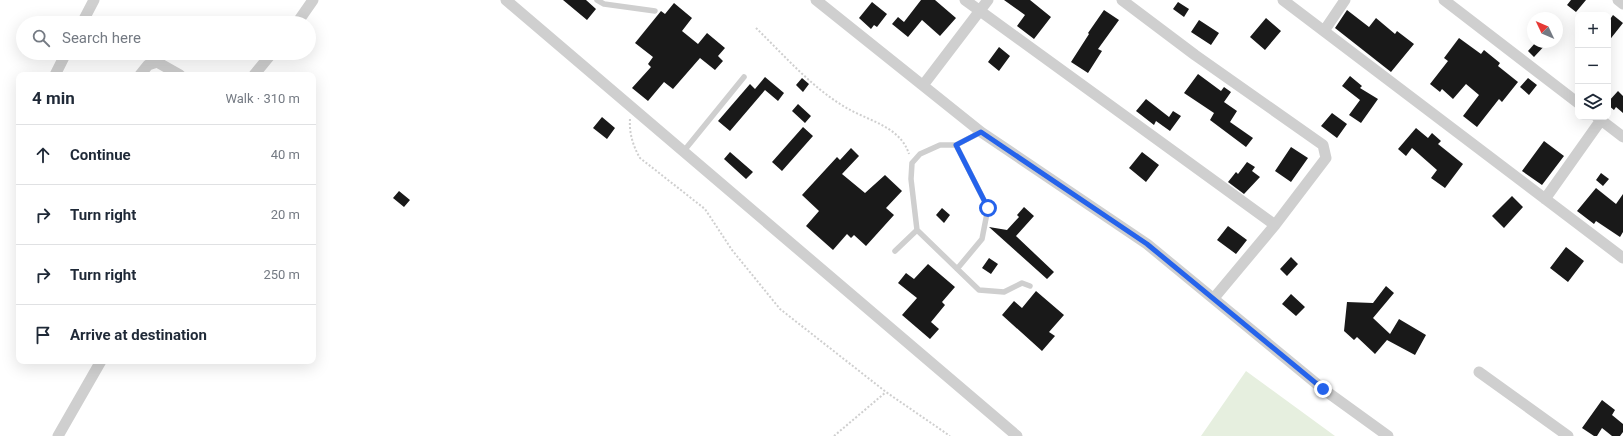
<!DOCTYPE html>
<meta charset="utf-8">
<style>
:root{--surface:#fff;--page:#f2f2f3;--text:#1f2937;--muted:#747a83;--line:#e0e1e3}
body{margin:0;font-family:Roboto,sans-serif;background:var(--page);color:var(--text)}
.controls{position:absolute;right:12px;top:12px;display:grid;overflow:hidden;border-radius:8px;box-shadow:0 4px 16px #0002}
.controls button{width:36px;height:36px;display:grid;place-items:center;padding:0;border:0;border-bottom:1px solid var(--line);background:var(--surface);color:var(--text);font:20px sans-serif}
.compass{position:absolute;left:1527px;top:12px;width:36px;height:36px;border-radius:50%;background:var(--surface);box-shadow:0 4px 16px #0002;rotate:314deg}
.stop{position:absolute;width:12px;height:12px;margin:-9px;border:3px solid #2563eb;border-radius:50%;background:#fff}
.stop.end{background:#2563eb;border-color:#fff;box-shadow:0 1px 4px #0008}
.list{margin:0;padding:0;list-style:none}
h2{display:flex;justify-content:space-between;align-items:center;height:52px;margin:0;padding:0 16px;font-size:17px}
h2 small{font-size:13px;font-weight:400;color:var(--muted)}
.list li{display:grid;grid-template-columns:26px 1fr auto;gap:12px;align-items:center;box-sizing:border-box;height:60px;padding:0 16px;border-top:1px solid var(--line)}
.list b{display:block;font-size:15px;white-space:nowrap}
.list em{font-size:13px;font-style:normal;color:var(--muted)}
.icon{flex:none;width:22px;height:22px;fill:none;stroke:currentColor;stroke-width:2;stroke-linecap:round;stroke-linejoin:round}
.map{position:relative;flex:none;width:1623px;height:436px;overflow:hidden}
.search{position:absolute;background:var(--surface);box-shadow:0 4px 16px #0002;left:16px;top:16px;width:300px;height:44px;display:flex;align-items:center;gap:10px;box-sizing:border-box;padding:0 14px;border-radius:22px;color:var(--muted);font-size:15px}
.panel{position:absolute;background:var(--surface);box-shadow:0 4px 16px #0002;left:16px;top:72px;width:300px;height:292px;border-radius:8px}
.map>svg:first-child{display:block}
.green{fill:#e6efdf}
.building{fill:#191919}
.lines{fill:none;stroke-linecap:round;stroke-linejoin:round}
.path{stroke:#cfcfcf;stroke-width:2;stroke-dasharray:2 2;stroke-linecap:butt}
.lane{stroke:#cfcfcf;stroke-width:5.5}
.street{stroke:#cfcfcf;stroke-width:11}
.route{stroke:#2563eb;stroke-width:5}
</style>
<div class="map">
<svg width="1623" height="436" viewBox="0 0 1623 436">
<rect width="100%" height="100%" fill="#fff"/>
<path class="green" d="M1246,371L1335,436H1201Z"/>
<path class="building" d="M563,0H586L596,9L587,20Z
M921,0H935L956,18L940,36L922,20L908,37L892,24L898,17L904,22Z
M1004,0H1030L1051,17L1034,39L1017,26L1025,15Z
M1571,0H1586L1576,12L1567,5Z
M872,2L887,14L877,27L874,25L871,29L859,18Z
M1178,2L1189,9L1184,17L1173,9Z
M674,3L692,18L682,31L698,44L707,33L725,48L718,56L723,61L715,70L700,58L673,89L664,82L648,101L632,88L651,67L648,64L653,57L635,43L661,11L665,14Z
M1104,10L1119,20L1098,49L1102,51L1088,73L1071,62L1089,34L1088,33Z
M1347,10L1369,27L1376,18L1395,34L1397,31L1414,44L1391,72L1335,28Z
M1613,15L1623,23L1608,42V22Z
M1266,18L1281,31L1265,50L1250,37Z
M1199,20L1219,33L1211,45L1191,32Z
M1459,38L1481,54L1484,50L1500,63L1498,66L1518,82L1502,102L1499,99L1477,127L1463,116L1479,95L1466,84L1453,99L1442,89L1440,92L1430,84L1448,61L1444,58Z
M1536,42H1548L1534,57L1528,51Z
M999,47L1010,56L999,71L988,62Z
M1198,74L1221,91L1224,87L1231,92L1224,102L1237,111L1230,122L1253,138L1246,147L1210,120L1214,113L1184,93Z
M1350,76L1362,86L1360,88L1378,99L1361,123L1349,115L1360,100L1342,86Z
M765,77L784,93L778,101L765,90L730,131L718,121L750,84L755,89Z
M802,78L809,84L803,92L796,85Z
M1528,78L1537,85L1529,95L1520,87Z
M1618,91L1623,96V113L1616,107L1614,110L1608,105V102Z
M1146,99L1169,117L1173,111L1181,116L1170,131L1156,121L1154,125L1136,111Z
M798,104L811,116L805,123L792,111Z
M1332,113L1347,124L1337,138L1321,126Z
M602,117L615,128L607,139L593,128Z
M803,127L813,136L782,171L772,162Z
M1416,128L1428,138L1432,133L1441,141L1438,144L1463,164L1445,188L1431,178L1437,170L1412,148L1406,156L1398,149Z
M1544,141L1564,156L1542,185L1522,171Z
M1291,147L1308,158L1291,182L1275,171Z
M851,148L859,156L842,174L865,193L885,175L902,191L886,208L894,215L866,246L854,235L851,238L847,234L833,250L806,226L819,211L802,195L837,157L840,160Z
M730,152L753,172L746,179L724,159Z
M1142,152L1159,165L1146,182L1129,168Z
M1247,162L1255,167L1252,171L1260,177L1244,194L1228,182L1236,172L1238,174Z
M1601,173L1609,179L1603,186L1596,180Z
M1596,188L1616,204L1623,194V232L1620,237L1596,221L1594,224L1577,211Z
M399,191L410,200L404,207L393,198Z
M1512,196L1523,207L1504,228L1492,216Z
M1024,207L1034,216L1016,236L1054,272L1047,279L989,227L1007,230L1019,217L1017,215Z
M942,208L950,215L944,223L936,215Z
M1228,226L1247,240L1236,254L1217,240Z
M1566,247L1584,261L1568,282L1550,268Z
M1291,257L1298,264L1287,276L1280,269Z
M989,258L998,264L991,274L982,268Z
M928,264L955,287L942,302L945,305L931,322L939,329L930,339L902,315L917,298L898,283L906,273L914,279Z
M1386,286L1394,293L1373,318L1390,334L1399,319L1426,335L1415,355L1387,340L1375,354L1357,337L1354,340L1344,331L1347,302L1373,303Z
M1036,291L1064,315L1049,332L1055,336L1042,351L1002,315L1014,301L1022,308Z
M1291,294L1305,307L1296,316L1282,304Z
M1602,400L1615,410L1612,415L1623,424V432L1620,436H1612L1602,428L1597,436H1594L1582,428Z"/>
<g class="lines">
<path class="path" d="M756,28C784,55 811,87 845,107C868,121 900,126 909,154
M630,119C629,133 633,146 640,158L705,209L732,250L780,309L886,392L950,436
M834,436L886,392"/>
<path class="lane" d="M597,0L604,4L655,11
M956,145L988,208L982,239L957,269
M683,152L744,77
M917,230L979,290L1004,292L1022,283L1030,286
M895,251L917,230L911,179L912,163L920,154L940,145H956L981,132"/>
<path class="street" d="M506,0L1017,436
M816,0L981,132L1147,244L1323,389L1388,436
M965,0L1275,225
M1122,0L1195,55L1323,145L1326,158L1275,225L1214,298
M1283,0L1623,258
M1444,0L1578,103
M1618,0L1623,4
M82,23L94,0
M297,23L313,0
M1324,31L1345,0
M55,75L66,53
M140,75L148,65L157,62L180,75
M254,75L272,53
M924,84L988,0
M1597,117L1623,137
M1545,199L1601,120
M1479,372L1568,436
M58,436L101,361"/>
</g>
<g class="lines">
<path class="route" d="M988,208L956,145L981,132L1147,244L1323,389"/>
</g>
</svg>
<div class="controls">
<button>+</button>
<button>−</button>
<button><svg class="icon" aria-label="layers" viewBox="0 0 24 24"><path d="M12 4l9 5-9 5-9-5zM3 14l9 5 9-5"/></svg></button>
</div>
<svg class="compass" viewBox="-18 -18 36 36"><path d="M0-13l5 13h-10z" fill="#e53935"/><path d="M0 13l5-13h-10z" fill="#747a83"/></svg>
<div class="stop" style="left:988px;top:208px"></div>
<div class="stop end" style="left:1323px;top:389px"></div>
<div class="search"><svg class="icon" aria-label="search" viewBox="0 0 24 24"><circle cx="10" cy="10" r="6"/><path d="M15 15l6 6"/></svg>Search here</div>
<section class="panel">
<h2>4 min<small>Walk · 310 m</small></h2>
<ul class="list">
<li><svg class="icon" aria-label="ahead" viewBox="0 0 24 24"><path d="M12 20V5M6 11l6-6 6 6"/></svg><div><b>Continue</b></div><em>40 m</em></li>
<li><svg class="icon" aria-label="right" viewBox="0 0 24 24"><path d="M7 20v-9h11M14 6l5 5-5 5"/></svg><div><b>Turn right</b></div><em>20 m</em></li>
<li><svg class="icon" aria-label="right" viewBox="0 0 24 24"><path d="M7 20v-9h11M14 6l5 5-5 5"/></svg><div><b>Turn right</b></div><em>250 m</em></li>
<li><svg class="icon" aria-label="arrive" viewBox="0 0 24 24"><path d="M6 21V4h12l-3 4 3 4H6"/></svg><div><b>Arrive at destination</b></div></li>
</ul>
</section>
</div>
